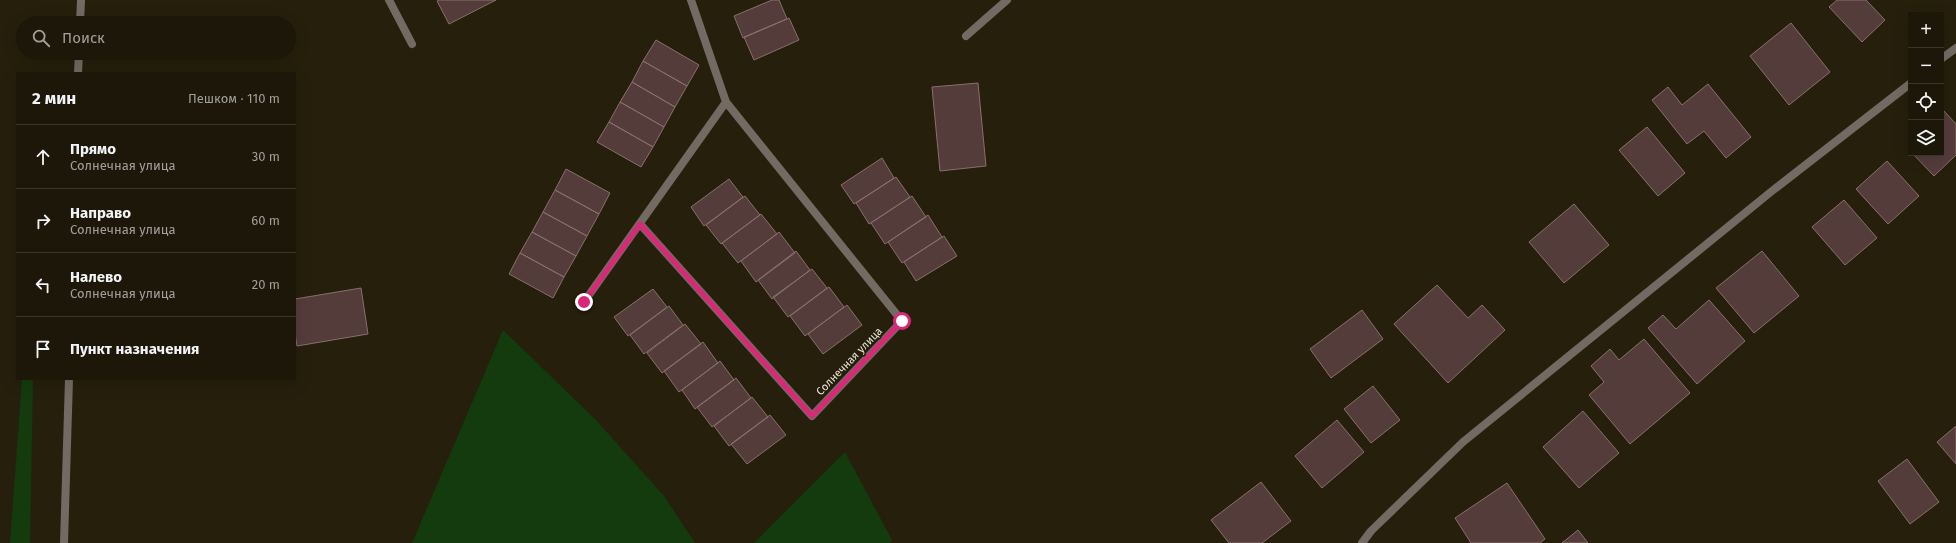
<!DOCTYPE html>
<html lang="ru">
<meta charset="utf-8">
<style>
:root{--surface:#1c1709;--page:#252012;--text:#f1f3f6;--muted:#a09f9c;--line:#3a362a}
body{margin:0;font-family:"Fira Sans",sans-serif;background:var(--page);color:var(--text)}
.controls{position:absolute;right:12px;top:12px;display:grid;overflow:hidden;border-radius:0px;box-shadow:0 4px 16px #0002}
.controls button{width:36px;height:36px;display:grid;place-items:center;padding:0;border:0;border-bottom:1px solid var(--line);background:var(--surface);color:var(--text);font:20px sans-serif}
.stop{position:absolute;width:12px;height:12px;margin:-9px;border:3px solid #db2777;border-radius:50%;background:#fff}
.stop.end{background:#db2777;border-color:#fff;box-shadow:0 1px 4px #0008}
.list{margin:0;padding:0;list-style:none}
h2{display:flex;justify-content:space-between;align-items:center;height:52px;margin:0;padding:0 16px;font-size:17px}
h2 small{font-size:13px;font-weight:400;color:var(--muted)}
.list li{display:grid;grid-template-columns:26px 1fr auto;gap:12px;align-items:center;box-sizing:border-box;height:64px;padding:0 16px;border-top:1px solid var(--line)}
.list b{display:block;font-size:15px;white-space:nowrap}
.list p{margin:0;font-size:13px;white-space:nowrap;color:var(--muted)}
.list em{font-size:13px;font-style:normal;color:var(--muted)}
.icon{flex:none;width:22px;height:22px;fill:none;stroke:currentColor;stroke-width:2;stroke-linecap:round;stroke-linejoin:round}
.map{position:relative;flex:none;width:1956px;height:543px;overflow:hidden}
.search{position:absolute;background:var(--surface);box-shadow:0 4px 16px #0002;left:16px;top:16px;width:280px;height:44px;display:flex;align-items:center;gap:10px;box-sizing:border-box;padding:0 14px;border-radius:22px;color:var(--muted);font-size:15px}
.panel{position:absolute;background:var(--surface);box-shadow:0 4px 16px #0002;left:16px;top:72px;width:280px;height:308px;border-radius:0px}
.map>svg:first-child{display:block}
.green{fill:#133b0e}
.building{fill:#543c3b;stroke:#896f6d}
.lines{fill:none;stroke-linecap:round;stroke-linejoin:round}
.service{stroke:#736a64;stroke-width:8}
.minor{stroke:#736a64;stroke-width:8}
.tertiary{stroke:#736a64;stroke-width:8}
.route{stroke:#db2777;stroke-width:5}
.labels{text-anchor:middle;stroke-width:3.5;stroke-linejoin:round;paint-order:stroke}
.street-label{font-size:11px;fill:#e7e3d7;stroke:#261f0c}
</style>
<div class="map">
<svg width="1956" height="543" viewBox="0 0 1956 543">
<rect width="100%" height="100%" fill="#261f0c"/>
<path class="green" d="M503,330L595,419L664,496L695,543H412Z
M22,379H33L30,543H10Z
M845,452L892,540L890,543H754Z"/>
<path class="building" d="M439,0H496L449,24L437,1Z
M772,0H779L787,19L743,38L734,16Z
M1837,0H1866L1885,20L1862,42L1829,7Z
M789,18L799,40L754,60L744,37Z
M1791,23L1830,72L1789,105L1750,56Z
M656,40L699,65L687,86L643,61Z
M643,61L687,86L675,107L632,82Z
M632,82L675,107L664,127L620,102Z
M978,83L986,166L940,171L932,87Z
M1708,84L1751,137L1726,158L1704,131L1687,144L1652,100L1668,87L1682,105Z
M620,102L664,127L653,147L609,122Z
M1944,111L1956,124V155L1934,176L1912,153H1941V115Z
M609,122L653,147L641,167L597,142Z
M1647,127L1685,173L1658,196L1619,150Z
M882,158L894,178L854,204L841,185Z
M1887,161L1919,196L1888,224L1856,189Z
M566,169L610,193L599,214L555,190Z
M896,177L910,197L869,224L856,203Z
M729,179L743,197L704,226L691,207Z
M555,190L599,214L587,236L543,212Z
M745,196L760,215L721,244L706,225Z
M912,196L926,217L885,244L871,223Z
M1844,200L1877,238L1845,265L1812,227Z
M1574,204L1609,245L1564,283L1529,242Z
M543,212L587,236L576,256L532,232Z
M761,214L777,234L738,263L722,243Z
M928,215L942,237L902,263L888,242Z
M532,232L576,256L564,277L520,253Z
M779,232L795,253L756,282L741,261Z
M944,236L957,256L916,281L904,262Z
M796,251L810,270L772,299L758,280Z
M1762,251L1799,296L1754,333L1716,288Z
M520,253L564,277L553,298L509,274Z
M812,269L827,288L788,317L773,297Z
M1437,285L1468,318L1482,305L1505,330L1448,383L1394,324Z
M829,287L844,307L805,336L790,316Z
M361,288L368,334L297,346L295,334V299Z
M653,289L667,307L628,336L614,317Z
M1709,300L1745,341L1697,384L1648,328L1663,315L1676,329Z
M847,305L862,325L823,354L808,334Z
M669,306L683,325L644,354L630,335Z
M1362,310L1383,339L1331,378L1310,349Z
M685,324L701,344L662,373L647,353Z
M1644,339L1690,393L1630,444L1589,395L1604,382L1591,366L1610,349L1619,360Z
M703,342L718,363L679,392L664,371Z
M720,361L734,380L695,409L682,390Z
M736,378L751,398L712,427L697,407Z
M1373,386L1400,420L1371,443L1344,409Z
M752,397L768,417L729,446L714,426Z
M1583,411L1619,453L1579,488L1543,447Z
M770,415L786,435L747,464L731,444Z
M1337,420L1364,452L1322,488L1295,456Z
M1956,426V464L1937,442Z
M1907,459L1939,502L1910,524L1878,481Z
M1261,482L1291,521L1262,543H1229L1211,520Z
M1507,483L1545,539L1540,543H1471L1455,518Z
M1578,530L1588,543H1562Z"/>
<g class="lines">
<path class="service" d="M966,36L1007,0"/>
<path class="minor" d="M389,0L412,44
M1941,59L1956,48
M640,224L812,416L902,321L726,102
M584,302L726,102L691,0
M1362,543L1371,531L1463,442L1772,191L1911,83"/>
<path class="tertiary" d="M80,23L81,0
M78,73L79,53
M64,543L69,379"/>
</g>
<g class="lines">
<path class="route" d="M584,302L640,224L812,416L902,321"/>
</g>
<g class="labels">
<g class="street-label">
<text transform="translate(849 361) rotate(-46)" y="4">Солнечная улица</text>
</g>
</g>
</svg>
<div class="controls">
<button>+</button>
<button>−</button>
<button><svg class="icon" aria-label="locate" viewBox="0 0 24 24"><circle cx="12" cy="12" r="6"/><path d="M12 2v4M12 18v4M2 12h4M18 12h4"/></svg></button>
<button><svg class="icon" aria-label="layers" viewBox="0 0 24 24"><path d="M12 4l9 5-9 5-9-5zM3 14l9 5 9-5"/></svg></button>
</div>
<div class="stop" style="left:902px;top:321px"></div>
<div class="stop end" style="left:584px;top:302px"></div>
<div class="search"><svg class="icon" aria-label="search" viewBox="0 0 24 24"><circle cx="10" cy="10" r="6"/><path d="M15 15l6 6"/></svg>Поиск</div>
<section class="panel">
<h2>2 мин<small>Пешком · 110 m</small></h2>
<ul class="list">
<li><svg class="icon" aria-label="ahead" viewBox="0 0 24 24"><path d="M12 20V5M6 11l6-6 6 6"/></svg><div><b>Прямо</b><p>Солнечная улица</p></div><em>30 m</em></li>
<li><svg class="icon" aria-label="right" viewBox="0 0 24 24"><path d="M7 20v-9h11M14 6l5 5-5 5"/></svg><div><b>Направо</b><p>Солнечная улица</p></div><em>60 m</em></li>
<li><svg class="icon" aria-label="left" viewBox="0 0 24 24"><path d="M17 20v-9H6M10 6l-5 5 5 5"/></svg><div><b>Налево</b><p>Солнечная улица</p></div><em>20 m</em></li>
<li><svg class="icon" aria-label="arrive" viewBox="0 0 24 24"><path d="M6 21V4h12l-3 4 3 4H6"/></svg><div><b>Пункт назначения</b></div></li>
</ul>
</section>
</div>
